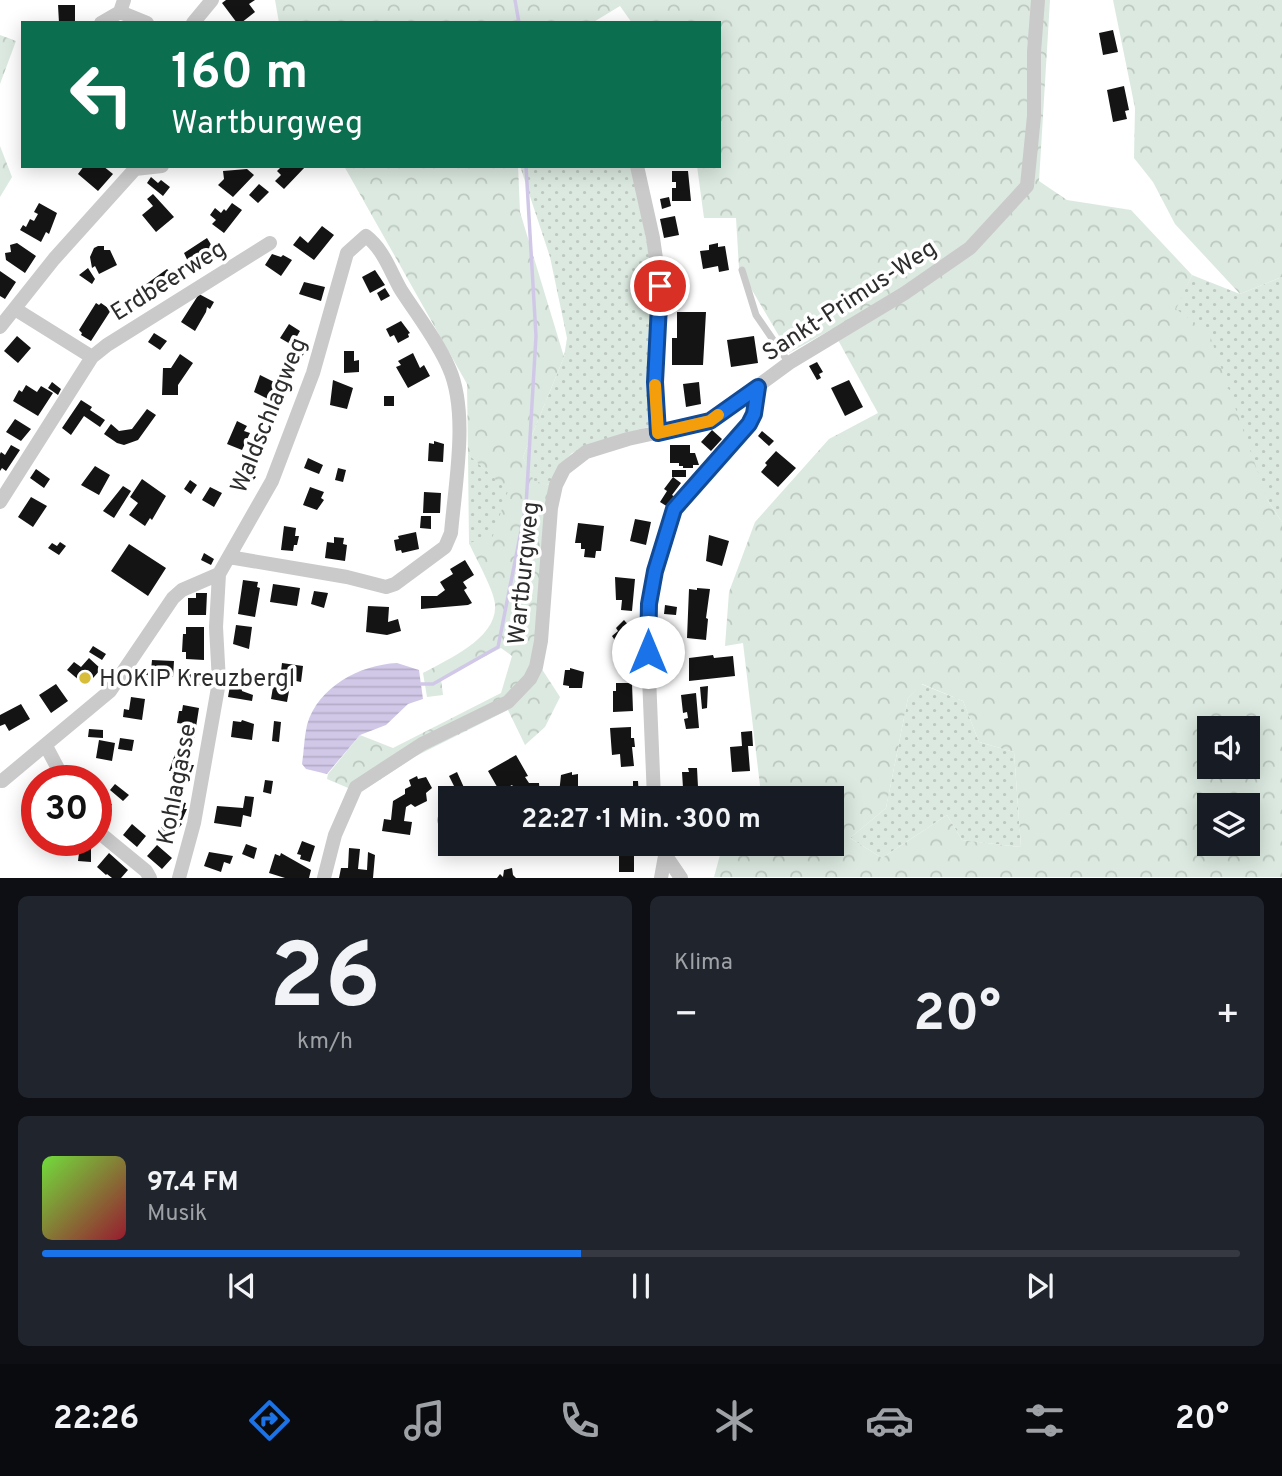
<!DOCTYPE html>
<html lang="de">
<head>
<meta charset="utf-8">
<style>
	:root { --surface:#171b24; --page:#20242c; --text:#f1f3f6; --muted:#9ea1a6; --line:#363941; --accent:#1a73e8 }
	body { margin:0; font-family:Overpass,sans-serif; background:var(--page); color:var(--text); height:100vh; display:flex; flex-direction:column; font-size:26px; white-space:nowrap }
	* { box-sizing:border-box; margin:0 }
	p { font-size:23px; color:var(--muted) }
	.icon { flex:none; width:38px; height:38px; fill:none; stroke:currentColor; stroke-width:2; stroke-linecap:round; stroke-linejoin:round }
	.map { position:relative; height:878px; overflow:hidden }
	.side { display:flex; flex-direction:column; gap:18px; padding:18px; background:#0d0f14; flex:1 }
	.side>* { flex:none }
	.hud { position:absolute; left:21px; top:21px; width:700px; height:147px; border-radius:0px; box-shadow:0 4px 18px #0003; background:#0b6e4f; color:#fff; overflow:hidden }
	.buttons { position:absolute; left:1197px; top:716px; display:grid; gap:14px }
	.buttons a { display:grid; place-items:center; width:63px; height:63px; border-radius:0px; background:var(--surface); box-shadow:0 4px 18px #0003; font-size:35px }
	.speed { position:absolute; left:21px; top:765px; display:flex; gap:14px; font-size:35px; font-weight:700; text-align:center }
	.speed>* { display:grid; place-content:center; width:91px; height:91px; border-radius:50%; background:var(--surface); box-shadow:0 4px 18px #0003; line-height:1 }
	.speed .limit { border:10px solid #d22; background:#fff; color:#111 }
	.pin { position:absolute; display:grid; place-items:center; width:60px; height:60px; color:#fff; margin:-30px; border:4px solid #fff; border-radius:50%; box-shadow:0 2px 7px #0007 }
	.me { position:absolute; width:77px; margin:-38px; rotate:0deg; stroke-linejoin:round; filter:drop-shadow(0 0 5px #0008) }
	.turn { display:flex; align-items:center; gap:24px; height:147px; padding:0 35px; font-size:32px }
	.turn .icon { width:91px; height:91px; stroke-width:2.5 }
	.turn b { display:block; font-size:49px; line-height:60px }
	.big { font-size:52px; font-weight:700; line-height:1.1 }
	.side .card { flex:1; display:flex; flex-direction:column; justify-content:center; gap:10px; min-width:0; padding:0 24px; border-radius:10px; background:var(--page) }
	.side .dial { align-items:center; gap:0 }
	.dial b { font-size:91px; line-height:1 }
	.song { display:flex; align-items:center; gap:21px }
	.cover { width:84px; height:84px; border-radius:10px; background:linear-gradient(135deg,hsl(100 70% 55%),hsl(350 70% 35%)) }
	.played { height:7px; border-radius:4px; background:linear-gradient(90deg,var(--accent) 45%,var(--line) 45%) }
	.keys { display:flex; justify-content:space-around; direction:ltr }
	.heat { display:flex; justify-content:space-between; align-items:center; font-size:38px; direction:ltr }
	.side .tiles { flex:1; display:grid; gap:18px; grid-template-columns:1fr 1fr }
	.card:last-child { grid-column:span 2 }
	.trip { position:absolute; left:438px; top:786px; width:406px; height:70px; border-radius:0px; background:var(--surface); box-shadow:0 4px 18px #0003; font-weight:700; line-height:70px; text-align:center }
	.tabs { display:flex; height:112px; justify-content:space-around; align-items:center; background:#090b0e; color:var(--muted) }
	.tabs .icon { width:49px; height:49px }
	.tabs .current { color:var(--accent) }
	.tabs b { font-size:32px; color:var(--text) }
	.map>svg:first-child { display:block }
</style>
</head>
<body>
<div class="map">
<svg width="1282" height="878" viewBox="0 0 1282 878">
	<defs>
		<pattern id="grass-dots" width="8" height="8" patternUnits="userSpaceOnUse" patternTransform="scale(1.75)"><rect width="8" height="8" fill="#dbe9e0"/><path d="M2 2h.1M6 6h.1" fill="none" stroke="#bcc8c0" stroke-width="1.8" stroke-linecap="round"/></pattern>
		<pattern id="forest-crowns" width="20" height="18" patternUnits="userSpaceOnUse" patternTransform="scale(1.75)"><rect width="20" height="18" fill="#dbe9e0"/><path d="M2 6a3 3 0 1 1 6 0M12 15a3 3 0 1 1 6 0" fill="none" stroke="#bcc8c0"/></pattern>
		<pattern id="water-rules" width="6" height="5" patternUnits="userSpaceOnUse" patternTransform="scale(1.75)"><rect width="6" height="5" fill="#d1c8e8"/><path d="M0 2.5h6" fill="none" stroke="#b4acc7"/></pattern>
	</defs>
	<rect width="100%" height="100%" fill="#fff"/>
	<path fill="url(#grass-dots)" d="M520 166H632L655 285 651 426 572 453 558 468 550 485 534 482 523 457 564 357 567 338 550 257Z
		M1192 275 1240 294 1282 277V522L1268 501 1175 309Z
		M468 454 509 491 492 540 469 543Z
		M921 684 963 701 979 742 1014 752 1021 847 962 840 947 815 882 858 850 838 886 808 908 698Z"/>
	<path fill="url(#forest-crowns)" fill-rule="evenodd" d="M275 0H1050L1039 181 1067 200 1131 210 1192 275 1176 309 1209 333 1268 501 1282 522V877H714L723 844H831V798H735L761 794 743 643 725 646 729 592 755 522 829 439 878 413 832 329 789 353 739 268 736 218H704L697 166H719V23H632L620 6 592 23H279ZM922 684 963 701 979 742 1014 752 1021 847 962 840 947 815 882 858 850 838 886 808 908 698ZM1209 728H1248V766H1209ZM1209 805H1248V844H1209Z
		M1113 0H1282V277L1240 294 1175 224 1153 182 1134 158 1135 108Z
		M0 35 16 41 0 84Z
		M0 146 12 177 0 197Z
		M344 166H518L520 212 564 357 523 457 534 481 550 485 534 657 560 697 545 727 525 745 508 710 414 757 360 793 327 779 328 774 360 735 393 748 501 693 512 656 501 648 441 679 443 695 427 697 423 673C448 659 498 638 495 604 494 590 475 557 469 543L492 539 508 491 468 454 467 384Z"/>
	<path fill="url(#water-rules)" d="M397 663 419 670 423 699 408 704 386 725 360 735 327 774 306 769 302 764C304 751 304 738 307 725 318 687 359 665 397 663Z"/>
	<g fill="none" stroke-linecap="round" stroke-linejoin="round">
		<path stroke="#d1c8e8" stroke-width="3.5" d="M515 0 519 23
			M421 684H433L498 647 526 506 536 336 526 166"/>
	</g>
	<path fill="#141414" d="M226 0H255L249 4 255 12 241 23H237L222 3Z
		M58 5H75V23H59Z
		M1113 30 1118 52 1103 55 1099 33Z
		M1124 86 1129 110 1125 111 1127 119 1113 122 1107 90Z
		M84 166H103L113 174 98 191 78 174Z
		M282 166H306L284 189 275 181 281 175 277 171Z
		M247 169 254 175 233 197 218 185 224 179 223 171Z
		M672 171H688L691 201H672V188H676V182H672Z
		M151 177 158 183 161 180 170 187 163 196 147 183Z
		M259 184 269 192 258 203 249 195Z
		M153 194 174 217 156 232 142 215 153 206 147 199Z
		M669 197 671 206 662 209 660 199Z
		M39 203 57 213 49 234 46 232 41 242 20 230 23 225 26 227 30 219 34 221 38 214 34 212Z
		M232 203 242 210 224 233 212 224 216 220 210 215 215 208 221 213 224 209 226 211Z
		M675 216 679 235 664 238 660 219Z
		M322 226 334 235 314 260 293 245 300 236 308 243Z
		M207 238 218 256 193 272 184 253Z
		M17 243 36 256 25 273 6 260 5 253 11 252 10 245Z
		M718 243V247L725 246 729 270 719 272 718 266 703 269 700 251 709 250V245Z
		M98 246H104V250H110L117 265 99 274 95 266 92 268 90 257 94 248Z
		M272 254 281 257 283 255 292 260 281 276 265 265Z
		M88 268 95 279 92 284 79 275Z
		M167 269 178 279 169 284 171 288 153 299 145 285Z
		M375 270 385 285 370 293 362 277Z
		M0 271 16 282 5 299 0 296Z
		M304 282 325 287 321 301 299 294Z
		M385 288 390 296 381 301 377 293Z
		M199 294 214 302 210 309 207 307 206 312 195 331 181 322Z
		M96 303 99 305 101 303 111 310 91 341 81 335 82 333 79 330Z
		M677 312H706L703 365H672V338H677Z
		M401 321 410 333 408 334 409 337 398 343 394 335 390 337 386 329Z
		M289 324 300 331 292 345 280 338Z
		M154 333 167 341 160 350 148 342Z
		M17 336 31 348 18 363 4 351Z
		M754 336 758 363 731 367 727 340Z
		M295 346 305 352 299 361 289 355Z
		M344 351H354V361L359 360V372L344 373Z
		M413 353 420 368 424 365 430 376 408 388 396 367 401 365 398 361Z
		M180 354 193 363 178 385V395H162L163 368H171Z
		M817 362 823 372 819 374 821 378 817 380 809 366Z
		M260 375 276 383 268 399 254 392Z
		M333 380 353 388 347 409 330 405Z
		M849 380 863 407 845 416 831 388Z
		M52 382 61 389 58 395 48 388Z
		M699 382 701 404 686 407 683 384Z
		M26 385 37 392 41 386 53 393 38 416 13 401 19 390 22 392Z
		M384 396H394V406H384Z
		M81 400 92 407 90 410 105 420 100 427 84 416 71 435 62 428Z
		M147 409 156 415 138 440 124 445 117 443 104 434 111 424 119 431 132 429Z
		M15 419 31 429 21 441 6 432Z
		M237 421 247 426 244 431 250 433 242 450 227 444Z
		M712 430 722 439 711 451 701 442Z
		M762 431 774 441 769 446 758 436Z
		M434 441 444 444 443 462 428 461 429 443 434 444Z
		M11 445 20 450 6 471 2 468 0 471V454L1 452 5 455Z
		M670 445H690V453H695L699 465H693V468H683V466H679V463H670Z
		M776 451 796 468 778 487 761 472 767 465 765 463Z
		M308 458 323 465 319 474 304 468Z
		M95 466 110 475 99 495 81 485Z
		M338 468 346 470 343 482 335 480Z
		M36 469 50 479 44 488 30 478Z
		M246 469 256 477 250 484 240 476Z
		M672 470H686V477H672Z
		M673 477 681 483 672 495 675 497 668 507 660 502 667 491 664 489Z
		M142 479 166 496 152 520 150 518 145 526 129 515 138 503 130 497Z
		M190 480 197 485 191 494 184 489Z
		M123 486 131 491 114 518 103 511Z
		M210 487 222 493 214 507 202 500Z
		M310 487 324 492 321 498 324 500 317 510 303 505Z
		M424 492 441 493 440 513H423Z
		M31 497 47 506 33 527 18 517Z
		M421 516H431V529L420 528Z
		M635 519 651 522 646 545 630 541Z
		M578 523 604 526 601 551H596L595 558 584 557 585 549H581V543H575Z
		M284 526 296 528 295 536H299L297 545H294L293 551 281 550Z
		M416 532 419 549 402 553 401 550 396 551 394 540 399 539 398 536Z
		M709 535 729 541 722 566 706 561Z
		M334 537 344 538 343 544 347 545 345 561 325 558 327 542 334 543Z
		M60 542 66 546 59 555 48 548 52 543 57 546Z
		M129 544 166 568 148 596 111 571Z
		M204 553 214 559 211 565 201 560Z
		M465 560 474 575 463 582 467 588 464 590 472 603 468 605 421 609V596H437L445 590 440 582 453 574 450 569Z
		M615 577 635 579 632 611 621 610 622 600H616Z
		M243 580 258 582 257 587 260 588 255 617 238 614Z
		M273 584 300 588 297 606 270 602Z
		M697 588 710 589 706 618 708 619 706 640 687 638 689 589 697 590Z
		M314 591 328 593 324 608 311 604Z
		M196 593H207L206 615H188V598H196Z
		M665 605 677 607 676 615 664 614Z
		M368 606 389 607 388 622 398 619 401 631 387 635 366 632Z
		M624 620 632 629 631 652 622 660 613 650 618 645 612 636 618 631 616 628Z
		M236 625 252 627 249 649 233 644Z
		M186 627H204V660L186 659V652H182L183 634H186Z
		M93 646 106 654 102 660 89 652Z
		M678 654 680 665 667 667 665 655Z
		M713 655 714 658 733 656 735 676 689 681V658Z
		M89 658 101 669 86 686 67 670 74 662 81 667Z
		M152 660 174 661 173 677 146 675V669L151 670Z
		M282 663 303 666 301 682 291 680 287 702 271 699 273 687 284 689 285 679H280Z
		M570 668 584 672 582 688H569V686L563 685 565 670H570Z
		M179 673 210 676 209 686 178 683Z
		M231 680 241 682 242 691 253 695 252 701 228 697Z
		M616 683H632L633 711 613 712V691H616Z
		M56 684 68 701 51 713 39 695Z
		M708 686 707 708 702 709 700 687Z
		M696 693 699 728 686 729 684 719 688 718 687 712 683 713 681 695Z
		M131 697 145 699 142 720 123 717 124 709 129 710Z
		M21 704 30 719 9 731 5 724 0 726V715Z
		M183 705 199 708 190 765H194L188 780 171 778 172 771H169L175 754 180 755 185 724 177 723 179 711H182Z
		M242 720 254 724 252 740 231 737 233 721 241 722Z
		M274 721 281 722 279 742 272 741Z
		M631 727V738H634L635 747H632L634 766 621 767 620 754 612 755 610 728Z
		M89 729 103 730V738L88 737Z
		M752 731 753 746H748L750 771 732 772 730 747 742 746 741 732Z
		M120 738 134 740 132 751 118 749Z
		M99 740 115 743 112 761 96 758Z
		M516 755 528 776 525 777 529 783H539L540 798H527V792L515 789 512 785 500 792 488 771Z
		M688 768H697L698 787H693L694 789 683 788 682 772H689Z
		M457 772 466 792 459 796 449 776Z
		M572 772V775L578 774V790H586L587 798H563L562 794H559L561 775Z
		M417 776 418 779 426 777 432 788 426 793 427 801 415 807 411 804 406 807 404 821 412 822 410 835 382 831 384 819 391 820 393 801 405 794V789L411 786 409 780Z
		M96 780 112 805 101 811 96 804Z
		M265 780 273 781 271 794 263 792Z
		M633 781H638L639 798H633Z
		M115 784 129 795 123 801 110 790Z
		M610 786H629L630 798H611Z
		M245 796 254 797 251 817 243 815 241 827 214 823 217 806 243 808Z
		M171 800 186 803 184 809H187L182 820 175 819 182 824 168 840 158 832 164 824 166 826Z
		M132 824 146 836 137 847 123 835Z
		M61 840H80L79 848 91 849V862L78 861 79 853 59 852Z
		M302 841 315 846 310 862 300 859 301 855 297 854Z
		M246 844 257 848 254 859 242 854Z
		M157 845 172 858 162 869 147 856Z
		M349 848 360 849 358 869 367 870 368 852 375 855 373 878H339L341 868H348Z
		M619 848H634V872H619Z
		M209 852 233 856 230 864 224 862 221 872 204 866Z
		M109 853 128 870 121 878H112L107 874 106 875 97 867Z
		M281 853 311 870 309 878H285L269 873 275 854 280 856Z
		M512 868 513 875 516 878H497L500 874 503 877 504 870Z"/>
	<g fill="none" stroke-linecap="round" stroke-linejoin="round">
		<path stroke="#cacaca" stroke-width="7" d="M742 270 756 315 789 363"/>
		<path stroke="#cacaca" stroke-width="14" d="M120 12 147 23
			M101 23 120 12 124 0
			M193 23 212 0
			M637 166 653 238 660 286 655 382 658 433
			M15 309 92 357
			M0 327 54 259 135 169 162 166
			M0 502 92 357 107 345 270 243
			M46 746 64 780
			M2 781 110 691 173 598 182 590 219 574 272 481 313 373 347 253 366 236C384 250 390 271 401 290 417 315 437 340 449 368 469 413 455 484 451 533L445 547 395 584 386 587 347 577 229 557
			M654 798 647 628 655 571 673 509 749 424 754 414 758 387
			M444 820H450
			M96 830 146 871 150 878
			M658 844 681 878
			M179 878 194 823 219 682 216 627 219 574
			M324 878 335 835 356 787 422 744 508 702 530 679 536 667 541 641 551 508 556 485 564 469 586 452 628 439 710 421 789 363 905 293 970 248 1027 186 1034 116V52L1038 0
			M661 878 665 856"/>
	</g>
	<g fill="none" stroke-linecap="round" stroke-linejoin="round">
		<g stroke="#114b97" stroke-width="18">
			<path id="route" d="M648 652 649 604 655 571 674 509 749 424 754 414 758 387 710 421 658 433 655 382 660 286"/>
		</g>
		<use href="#route" stroke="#1a73e8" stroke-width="12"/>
		<path stroke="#f59e0b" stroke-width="12" d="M655 385 658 433 710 421 718 415"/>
	</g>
	<circle fill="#d8bd3a" stroke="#fff" stroke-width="2.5" cx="85" cy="678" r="7"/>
	<g text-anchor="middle" stroke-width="7" stroke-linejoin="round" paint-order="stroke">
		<g font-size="24" fill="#2d2d2d" stroke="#fff">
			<text transform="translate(168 280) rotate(-32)" y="8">Erdbeerweg</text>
			<text transform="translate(849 300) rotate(-33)" y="8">Sankt-Primus-Weg</text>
			<text transform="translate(268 415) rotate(-68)" y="8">Waldschlagweg</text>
			<text transform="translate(523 573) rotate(-84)" y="8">Wartburgweg</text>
			<text transform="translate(176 784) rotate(-79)" y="8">Kohlagasse</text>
		</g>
		<g font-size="24" fill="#2d2d2d" stroke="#fff" text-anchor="start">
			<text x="99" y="686">HOKIP Kreuzbergl</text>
		</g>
	</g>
</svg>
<div class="buttons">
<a><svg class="icon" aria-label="sound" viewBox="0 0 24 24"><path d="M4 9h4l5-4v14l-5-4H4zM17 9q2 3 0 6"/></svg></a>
<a><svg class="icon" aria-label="layers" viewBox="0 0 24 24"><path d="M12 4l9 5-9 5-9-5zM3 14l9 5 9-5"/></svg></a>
</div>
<div class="speed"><div class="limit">30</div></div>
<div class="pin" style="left:660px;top:286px;background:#d93025"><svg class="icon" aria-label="arrive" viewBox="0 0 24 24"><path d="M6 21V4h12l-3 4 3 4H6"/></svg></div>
<svg class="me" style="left:648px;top:652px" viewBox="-20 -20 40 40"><circle r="19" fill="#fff"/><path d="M0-13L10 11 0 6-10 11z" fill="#1a73e8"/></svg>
<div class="trip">22:27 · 1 Min. · 300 m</div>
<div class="hud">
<div class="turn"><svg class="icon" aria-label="left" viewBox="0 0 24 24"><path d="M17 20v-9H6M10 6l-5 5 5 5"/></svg><div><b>160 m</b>Wartburgweg</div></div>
</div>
</div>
<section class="side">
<div class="tiles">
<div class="card dial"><b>26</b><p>km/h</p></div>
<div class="card"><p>Klima</p>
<div class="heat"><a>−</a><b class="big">20°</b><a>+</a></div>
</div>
<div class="card">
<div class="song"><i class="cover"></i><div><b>97.4 FM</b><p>Musik</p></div></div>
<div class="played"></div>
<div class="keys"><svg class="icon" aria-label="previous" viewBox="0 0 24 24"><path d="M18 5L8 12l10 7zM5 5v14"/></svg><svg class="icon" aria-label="pause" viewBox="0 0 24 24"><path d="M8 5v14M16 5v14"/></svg><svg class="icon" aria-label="next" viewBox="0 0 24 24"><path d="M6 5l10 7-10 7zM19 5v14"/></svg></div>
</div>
</div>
</section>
<nav class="tabs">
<b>22:26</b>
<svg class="icon current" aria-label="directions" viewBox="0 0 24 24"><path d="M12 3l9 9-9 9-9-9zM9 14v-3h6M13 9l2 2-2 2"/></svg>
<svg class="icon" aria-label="music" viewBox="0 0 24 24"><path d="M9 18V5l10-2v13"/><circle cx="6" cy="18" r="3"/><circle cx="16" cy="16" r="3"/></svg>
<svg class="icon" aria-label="phone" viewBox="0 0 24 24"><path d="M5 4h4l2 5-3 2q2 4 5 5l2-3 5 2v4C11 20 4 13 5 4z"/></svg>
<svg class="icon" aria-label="climate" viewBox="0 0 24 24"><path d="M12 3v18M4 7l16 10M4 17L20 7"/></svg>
<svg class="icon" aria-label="car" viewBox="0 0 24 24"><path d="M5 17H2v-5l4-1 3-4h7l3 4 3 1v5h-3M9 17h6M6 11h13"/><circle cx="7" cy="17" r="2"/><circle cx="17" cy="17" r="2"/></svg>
<svg class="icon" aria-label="filters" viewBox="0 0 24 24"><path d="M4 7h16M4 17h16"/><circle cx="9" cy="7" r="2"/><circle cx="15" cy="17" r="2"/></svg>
<b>20°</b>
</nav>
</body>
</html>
